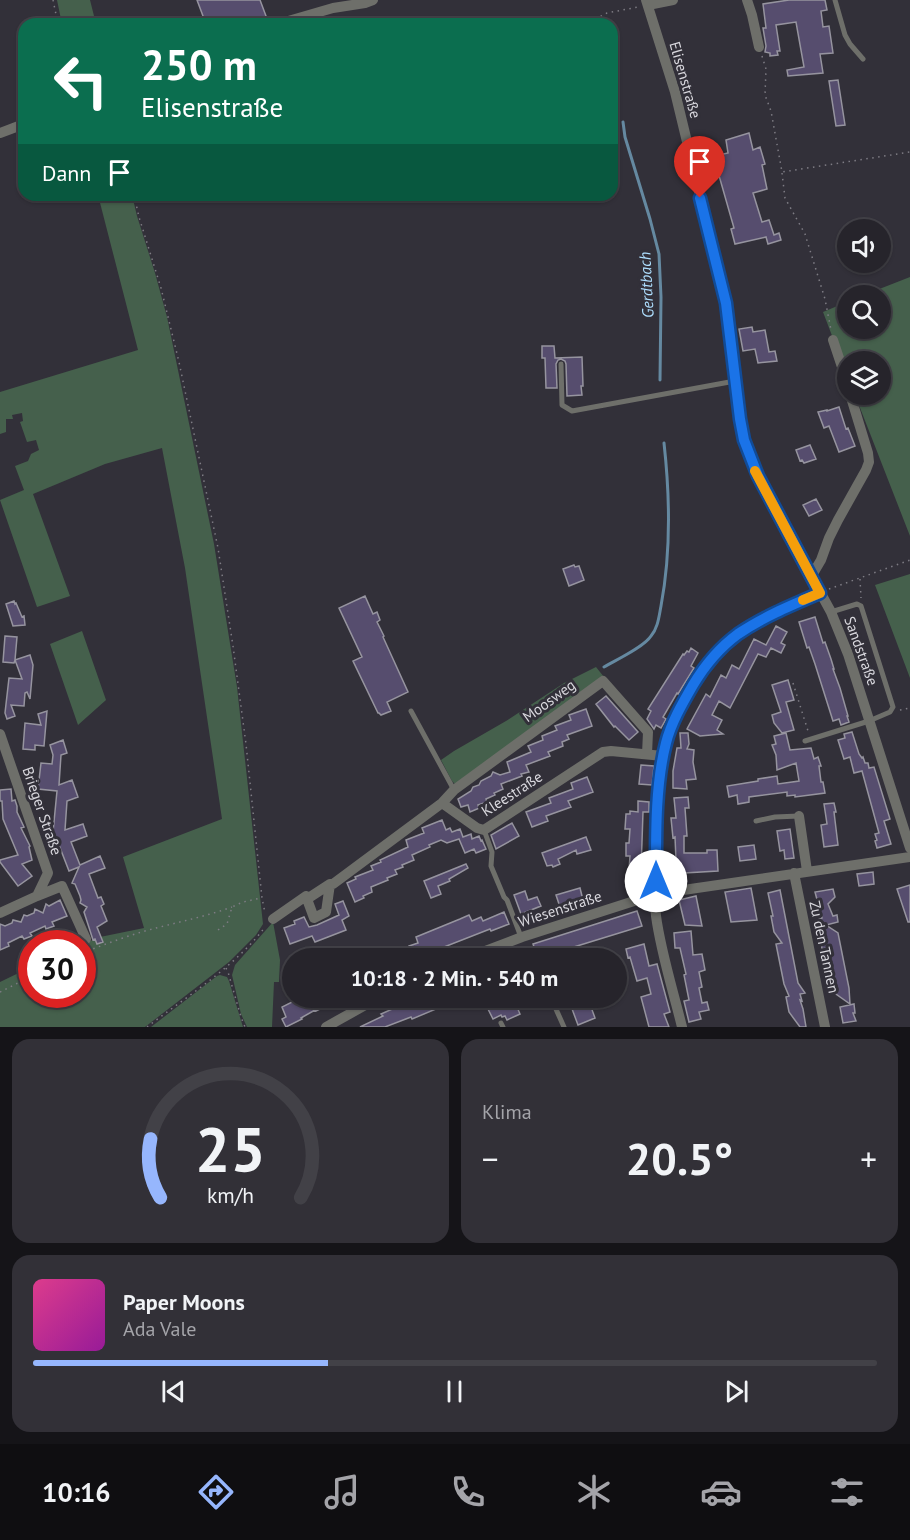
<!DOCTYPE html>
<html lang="de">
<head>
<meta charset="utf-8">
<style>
	:root { --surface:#26242b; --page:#323037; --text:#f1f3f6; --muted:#a4a4a9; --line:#424147; --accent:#96b6fd }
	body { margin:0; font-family:"PT Sans",sans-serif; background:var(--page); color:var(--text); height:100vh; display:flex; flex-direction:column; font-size:22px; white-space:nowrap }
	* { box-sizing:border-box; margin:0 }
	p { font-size:20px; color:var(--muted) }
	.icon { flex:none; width:33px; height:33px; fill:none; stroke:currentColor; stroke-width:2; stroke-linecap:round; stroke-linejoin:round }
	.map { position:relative; height:1027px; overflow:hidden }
	.sheet { display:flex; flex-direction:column; gap:12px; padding:12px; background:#151418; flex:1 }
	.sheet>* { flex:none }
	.hud { position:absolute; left:18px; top:18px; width:600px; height:183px; border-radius:18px; box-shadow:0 2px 4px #0004,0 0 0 2px var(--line); background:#0b6e4f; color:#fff; overflow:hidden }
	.buttons { position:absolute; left:837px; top:219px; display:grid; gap:12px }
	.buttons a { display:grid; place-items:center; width:54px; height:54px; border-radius:50%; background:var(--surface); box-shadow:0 2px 4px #0004,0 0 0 2px var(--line); font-size:30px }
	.speed { position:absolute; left:18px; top:930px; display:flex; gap:12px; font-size:30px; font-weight:700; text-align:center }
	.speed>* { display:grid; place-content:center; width:78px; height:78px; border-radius:50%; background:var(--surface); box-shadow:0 2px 4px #0004,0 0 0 2px var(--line); line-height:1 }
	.speed .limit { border:9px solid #d22; background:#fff; color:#111 }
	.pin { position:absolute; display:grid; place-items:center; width:51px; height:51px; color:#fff; margin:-62px -26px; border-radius:50% 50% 50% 0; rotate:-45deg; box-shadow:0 0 6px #0007 }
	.pin .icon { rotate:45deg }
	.me { position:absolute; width:66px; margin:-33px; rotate:0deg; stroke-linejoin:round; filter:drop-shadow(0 0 4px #0008) }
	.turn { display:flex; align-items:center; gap:21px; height:126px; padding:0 24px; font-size:27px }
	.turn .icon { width:78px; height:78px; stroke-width:2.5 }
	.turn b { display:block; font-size:42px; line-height:51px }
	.then { display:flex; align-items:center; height:57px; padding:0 24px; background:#0003; gap:12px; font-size:22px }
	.big { font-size:45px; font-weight:700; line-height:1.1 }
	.sheet .widget { flex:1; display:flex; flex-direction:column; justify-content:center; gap:9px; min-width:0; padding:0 21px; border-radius:18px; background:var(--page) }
	.sheet .dial { align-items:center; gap:0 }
	.dial svg { height:156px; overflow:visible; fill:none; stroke:var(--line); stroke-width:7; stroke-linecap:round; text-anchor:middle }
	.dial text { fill:var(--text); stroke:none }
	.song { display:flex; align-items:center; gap:18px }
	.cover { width:72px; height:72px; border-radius:9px; background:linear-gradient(135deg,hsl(330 70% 55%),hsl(300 70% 35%)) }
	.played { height:6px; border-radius:3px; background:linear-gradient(90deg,var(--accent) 35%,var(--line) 35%) }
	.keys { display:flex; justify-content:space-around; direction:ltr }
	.heat { display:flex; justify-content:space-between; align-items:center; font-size:33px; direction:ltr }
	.sheet .tiles { flex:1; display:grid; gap:12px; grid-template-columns:1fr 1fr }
	.widget:last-child { grid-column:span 2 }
	.trip { position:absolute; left:282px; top:948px; width:345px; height:60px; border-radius:30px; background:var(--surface); box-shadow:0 2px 4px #0004,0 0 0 2px var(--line); font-weight:700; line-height:60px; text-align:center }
	.tabs { display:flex; height:96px; justify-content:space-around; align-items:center; background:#0f0e11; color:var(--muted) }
	.tabs .icon { width:42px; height:42px }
	.tabs .selected { color:var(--accent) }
	.tabs b { font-size:27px; color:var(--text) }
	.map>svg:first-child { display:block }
</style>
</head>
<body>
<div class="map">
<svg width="910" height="1027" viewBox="0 0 910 1027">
	<rect width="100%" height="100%" fill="#323039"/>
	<path fill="#45604c" d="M57 0H90L96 24H62Z
		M98 195H132L137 216 155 273 167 317 214 544 237 687 263 924 256 935 229 962 145 1027H0V982L31 967 32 994H82L83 944 100 937 144 928 123 857 222 819 185 568 162 448 105 464 33 494 70 596 37 607 0 500 24 490 15 466 28 461 31 454 39 450 36 440 27 442 20 422 23 421 22 413 12 415 13 419H6V432L0 434V392L138 350Z
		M910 277V536L855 395 880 394V362H848L847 375 823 312 847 302 848 328H880V296L864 295Z
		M910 574V678L875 585Z
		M82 631 106 700 78 725 50 644Z
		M596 667 604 677 455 784 452 781 441 760 454 751 506 721 564 683Z
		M273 922 280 960 279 982H274L272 1027H247L241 1014 232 975 235 965Z
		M220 975 227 977 229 981 243 1027H151L217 976Z"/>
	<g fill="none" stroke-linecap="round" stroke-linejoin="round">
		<path stroke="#6589a1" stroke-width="3" d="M623 122 625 137 650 219 659 254 661 297 660 380
			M604 667C616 660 644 647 651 636 658 628 659 616 661 606 671 553 670 497 664 443"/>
	</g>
	<path fill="#564d6e" stroke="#96949f" stroke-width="1.5" d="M197 0H260L266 16 246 24H206Z
		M789 0H825L827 10 821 11 823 27 829 26 833 53 820 54 823 73 788 76 787 70 804 67 796 22 776 25 780 51H777L778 55 770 56V53L765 52 766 46 763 28H766L763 4Z
		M838 80 845 125 836 126 829 81Z
		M749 133 753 150 760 147 765 164 762 165 767 189 753 193 762 222 769 220 774 235 779 233 781 240 768 244 766 237 735 244 731 229 734 228 716 165 722 163 719 155 728 153 726 140Z
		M752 327 753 332 765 330 769 352 775 351 777 361 758 363 755 349 743 351 739 329Z
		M542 346H554L555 358 582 357 583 386H581L582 395 567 396 566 364 565 361 561 359 558 360 556 364 557 388H546L545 358H542Z
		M839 407 846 429 848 428 855 446 839 452 829 426 824 428 818 412 827 410V411Z
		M810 445 816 459 804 463 802 460 800 461 796 450Z
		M816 499 822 510 809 516 803 505Z
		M574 565 575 567 579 566 584 580 569 586 563 569Z
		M365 596 373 614 377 612 380 620 377 622 384 636 383 637 408 692 387 702 391 711 381 715 379 713H378L353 661 362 657 339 608Z
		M14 601 15 604 16 603 22 617 24 616 25 625 13 626 6 604Z
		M815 617 823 643 825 642 831 659 834 669H833L840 688 848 716H847L849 722 841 725 839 719 833 721 815 664 809 647 807 648 799 622Z
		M776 626 787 632 781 643 785 645 781 653 771 648 766 657 758 654 730 708 719 701 712 715 722 720 717 730 723 734 700 736 687 729 706 694 710 697 721 675 726 678 732 665 739 669 754 639 766 645Z
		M5 636 17 637 15 660 30 655 33 665 30 699 27 692 25 693 24 706 11 705 15 716 7 719 5 713 9 678 22 679 15 660 14 663 3 662Z
		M691 648 698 653 691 666 694 668 678 694 677 693 663 717 666 719 661 728 656 725 654 729 647 719 651 711 648 709 683 654 684 655 687 651 689 652Z
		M788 680 794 700 786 702 794 730 782 733 774 723 772 715 781 712 772 685Z
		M606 696 638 732 629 740 615 726 614 727 596 704Z
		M586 709 592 726 567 735 569 739 562 742 563 746 548 752 550 756 526 765 529 772 521 774 522 776 501 784 503 789 494 793 495 795 486 799 487 802 478 805 479 808 477 809 470 812 468 805 461 807 458 799 471 791 473 787 479 785 481 781 491 776 493 772 500 775 510 772 507 762 531 752 528 746 543 740 542 736 557 730 555 726 571 720 569 715Z
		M47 711 44 746 35 745V750L23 749 25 723 41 725 38 714Z
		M852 732 859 754 862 758 863 757 865 763H868L869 768 874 767 890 819 884 821 891 844 877 848 875 841 877 840 875 834 879 833 862 771 854 773 850 757 844 759 838 740 845 738 844 734Z
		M680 733H688L689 744 687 749 694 750 693 762 696 779 686 780 687 789 673 788V771L677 748H681Z
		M786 733 790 750 811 748 814 759 818 757 821 766H819L821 782H823L825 793 795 797V795L787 796V792L749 797V802L738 804 737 795 729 797 727 786 758 781V779L777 776 778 784 799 781 796 763 777 770 776 755 772 745 776 744 774 736Z
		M63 740 67 753 61 755 59 785 72 780 78 797 67 801 65 830 83 824 87 836 71 842 80 865 100 856 105 868 89 874 98 898 101 897 104 904 101 906 107 921 97 927 103 942 97 944 95 939 93 940 84 912 87 907 80 903 81 900 80 896 75 884 72 883 79 867 69 871 57 840 50 842 47 834 53 832 57 791 38 789 41 763 52 764 53 755 50 745Z
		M641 765 654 766 652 785 639 784Z
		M587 777 593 792 568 801 571 807 546 816 548 821 532 827 526 812 551 803 549 798 573 789 571 783Z
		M11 789 12 801 15 800 17 806V812L24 827 21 828 30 846 29 847 32 860 22 864 32 876 18 886 0 862V860L18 855 3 819 2 801H0V790Z
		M688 797 689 808H685L687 836H684V853H707V850H717L718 871 684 873V878L665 877V860H676L675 837 673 838 671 818H676L674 798Z
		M638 801 649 802V812H643L641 871 629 870 630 856H626V843H629L630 829H625L626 814H630V811L638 812Z
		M834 803 836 812H834L838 845 824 847 821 825 827 824 824 804Z
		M442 820 446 830 450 828 452 832 460 829 463 837 471 834 472 839 479 836 481 841 482 840 486 849 476 853 474 849 465 853 459 839 447 843 441 840 429 845 430 847 412 855 414 860 402 865 403 867 395 870 397 874 387 878 388 880 371 887 372 892 363 896 364 898 355 902 347 883 356 879 355 877 373 870 371 866 381 862 380 860 408 847 406 840 424 833 422 828Z
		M512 823 519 836 496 849 491 835Z
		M790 829 794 858 785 859 784 850 780 851 777 831Z
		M586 837 591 850 577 854 576 850 558 859 560 864 553 867 552 865 547 866 542 853Z
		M754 845 756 859 740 861 738 847Z
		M466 864 468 868 449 879 450 881 438 886 441 894 431 898 424 881Z
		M873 872 874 884 859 886 857 874Z
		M910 885V922H908L897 889Z
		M580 888 583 900 560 907 556 895Z
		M751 888 757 920 731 922 725 892Z
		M833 889 835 897 828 904 833 916 837 915 838 922 826 925 838 933 849 988 850 1004 836 994 833 978 829 979 827 970 831 969 827 948 822 949 821 940 827 939 822 932 819 919 822 918 815 892Z
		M780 890 798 983 805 993 800 994 802 1001 800 1000 803 1009 806 1027H800L789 1012 786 997 789 996 784 984 776 944 782 943 774 932 771 916H773L768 893Z
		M525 891 528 900 537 897 541 906 521 914 514 895Z
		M696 896 702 926 685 925 679 900Z
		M60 900 67 916 52 922 54 926 46 929 45 926 30 933 32 936 24 939 22 936 8 943 9 946 0 950V924L5 926 12 923 13 920 21 922 24 915 27 916 34 913 35 909 43 913 46 904 49 906Z
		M343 901 349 916 342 920 346 930 315 942 312 936 290 944 284 928 295 924 294 921 304 917 309 927 317 925 339 915 335 904Z
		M637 911 642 926 538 958 533 944Z
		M504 912 509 924 491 931 490 929 416 958H390L410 949 409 946 418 943 416 937 460 919 469 915 472 921 481 917 483 921Z
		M691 931 693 955 702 954 705 970 699 972 702 987 699 988 702 1003 707 1002 709 1010 699 1012 701 1019 689 1022 684 1001 689 1000 684 975 686 974 680 948H675L674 933Z
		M644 944 649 966 657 964 670 1012 664 1014 669 1027H649L641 997 651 994 647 978 637 981 630 957 628 958 626 949Z
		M311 998H341L316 1011 315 1010 301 1018 302 1019 286 1027 282 1019 286 1017 282 1007 296 1000 298 1004Z
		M417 998H462L412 1019 411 1017 385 1027H360L383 1016 381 1014Z
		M499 998H537L517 1007 520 1014 507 1020 505 1016 502 1017 501 1015 493 1019 487 1007H488L487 1003Z
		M568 998H593L596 1005 591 1007 595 1018 578 1025Z
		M854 1004 855 1013H853L856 1021 843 1023 840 1007Z"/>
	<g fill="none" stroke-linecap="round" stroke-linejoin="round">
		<path stroke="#7e7c84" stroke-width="1.5" stroke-dasharray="1.5 4.5" stroke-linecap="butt" d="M53 0 58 24
			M590 22 607 13 638 7
			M762 56 766 69 765 95 771 111 782 172 910 152
			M782 173 785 198 805 234 825 299 831 330
			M134 195 139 217 161 288 179 362 218 548 233 646 246 744 262 898 265 913
			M860 579 861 598
			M829 589 910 560
			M793 683 808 731
			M900 710 910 708
			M218 930 227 924 232 907 243 902 261 898
			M82 953C103 945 124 937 145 931 174 923 204 917 232 907
			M226 968 228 972 241 1017 245 1027
			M0 992 32 976
			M147 1027C186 997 236 966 265 927"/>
		<path stroke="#6e6f6a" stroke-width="5" d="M835 0 845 35 850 44 863 59
			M561 364 562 405 572 411 735 381
			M411 711 454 790
			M805 741 869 721 890 712 893 707 861 606 857 604 831 612
			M756 821 775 817 799 816
			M484 830 492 852 491 866 504 897 507 900 521 937
			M551 998 564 1027
			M501 1023 503 1027"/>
		<path stroke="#6e6f6a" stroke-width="10" d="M646 0 675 92 726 303 740 419 744 440 757 476 831 612 848 654 910 848
			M747 0 752 15 759 47
			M648 5 673 0
			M278 24 333 8 365 3 373 0
			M0 133 24 124
			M833 340 848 385
			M811 577 821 560 829 538 838 520 866 470 869 462 868 453 850 394
			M0 734 48 873 37 896 0 913
			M442 803 477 828 484 830 603 752 611 751 663 756
			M799 816 807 871
			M794 873 825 1027
			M37 896 62 886 86 939
			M307 899 314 918 326 912 330 884
			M273 919 306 896 307 899 330 884H333L442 803 454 790 603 681 648 732 647 754
			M467 958 522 937 656 894 910 857
			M326 1027 378 998
			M682 1027C673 990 661 953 656 916 654 897 656 875 656 856 657 821 657 777 666 743 672 722 682 703 693 685 702 671 711 657 724 645 751 621 787 607 820 593"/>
	</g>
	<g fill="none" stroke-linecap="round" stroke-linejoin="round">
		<g stroke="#114b97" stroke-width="15">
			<path id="route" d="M656 881C656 838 655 785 666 743 671 723 682 704 693 685 705 665 719 648 738 634 763 617 792 605 820 593L758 476 744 440 740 419 726 303 700 198"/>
		</g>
		<use href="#route" stroke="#1a73e8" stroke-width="10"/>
		<path stroke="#f59e0b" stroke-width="10" d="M755 471 820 593 803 600"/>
	</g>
	<g text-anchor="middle" stroke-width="6" stroke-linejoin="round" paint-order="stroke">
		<g font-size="15" fill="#d9d8de" stroke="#323039">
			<text transform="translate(685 80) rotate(74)" y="5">Elisenstraße</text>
			<text transform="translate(861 651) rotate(70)" y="5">Sandstraße</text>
			<text transform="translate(549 701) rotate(-36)" y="5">Moosweg</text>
			<text transform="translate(512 794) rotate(-33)" y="5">Kleestraße</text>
			<text transform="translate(42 811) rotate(71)" y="5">Brieger Straße</text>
			<text transform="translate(560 909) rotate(-18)" y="5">Wiesenstraße</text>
			<text transform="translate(824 947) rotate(78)" y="5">Zu den Tannen</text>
		</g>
		<g font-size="16" font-style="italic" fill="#aedefe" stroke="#323039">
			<text transform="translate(646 285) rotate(-93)" y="6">Gerdtbach</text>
		</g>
	</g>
</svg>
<div class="buttons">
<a><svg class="icon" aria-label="sound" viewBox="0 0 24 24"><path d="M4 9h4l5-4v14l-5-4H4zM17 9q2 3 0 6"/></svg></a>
<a><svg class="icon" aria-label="search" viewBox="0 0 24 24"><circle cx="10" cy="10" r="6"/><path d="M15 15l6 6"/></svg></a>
<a><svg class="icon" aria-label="layers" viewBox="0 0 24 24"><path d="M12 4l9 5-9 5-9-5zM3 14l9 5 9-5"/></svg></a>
</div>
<div class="speed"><div class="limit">30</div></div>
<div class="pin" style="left:700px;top:198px;background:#d93025"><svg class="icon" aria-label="arrive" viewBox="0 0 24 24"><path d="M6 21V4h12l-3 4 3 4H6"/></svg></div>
<svg class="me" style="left:656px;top:881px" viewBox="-20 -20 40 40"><circle r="19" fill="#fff"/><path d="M0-13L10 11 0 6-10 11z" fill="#1a73e8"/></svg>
<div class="trip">10:18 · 2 Min. · 540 m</div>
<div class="hud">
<div class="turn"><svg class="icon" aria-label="left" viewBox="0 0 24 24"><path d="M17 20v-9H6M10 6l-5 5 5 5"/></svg><div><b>250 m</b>Elisenstraße</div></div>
<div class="then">Dann<svg class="icon" aria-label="arrive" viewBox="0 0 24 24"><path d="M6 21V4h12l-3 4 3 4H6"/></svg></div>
</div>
</div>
<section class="sheet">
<div class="tiles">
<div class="widget dial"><svg viewBox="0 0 100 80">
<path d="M14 69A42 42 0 1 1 86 69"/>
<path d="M14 69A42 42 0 0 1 9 39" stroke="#96b6fd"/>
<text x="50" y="56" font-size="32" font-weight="700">25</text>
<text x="50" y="72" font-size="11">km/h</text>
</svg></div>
<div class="widget"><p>Klima</p>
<div class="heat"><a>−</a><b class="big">20.5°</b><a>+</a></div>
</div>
<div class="widget">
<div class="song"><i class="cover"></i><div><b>Paper Moons</b><p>Ada Vale</p></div></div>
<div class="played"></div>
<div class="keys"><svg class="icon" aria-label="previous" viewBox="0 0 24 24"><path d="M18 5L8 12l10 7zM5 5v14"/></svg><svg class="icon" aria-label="pause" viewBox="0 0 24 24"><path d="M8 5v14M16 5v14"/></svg><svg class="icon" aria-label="next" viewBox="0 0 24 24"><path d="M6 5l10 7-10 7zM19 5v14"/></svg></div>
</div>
</div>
</section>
<nav class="tabs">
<b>10:16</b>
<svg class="icon selected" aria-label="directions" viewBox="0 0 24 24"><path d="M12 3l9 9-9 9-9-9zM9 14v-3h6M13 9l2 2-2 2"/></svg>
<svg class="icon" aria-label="music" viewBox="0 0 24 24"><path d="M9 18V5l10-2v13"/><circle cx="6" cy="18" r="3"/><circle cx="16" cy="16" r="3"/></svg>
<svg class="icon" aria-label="phone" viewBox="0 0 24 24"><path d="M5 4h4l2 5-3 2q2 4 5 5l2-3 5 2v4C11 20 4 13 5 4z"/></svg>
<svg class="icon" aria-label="climate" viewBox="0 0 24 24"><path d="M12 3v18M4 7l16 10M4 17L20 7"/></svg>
<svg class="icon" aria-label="car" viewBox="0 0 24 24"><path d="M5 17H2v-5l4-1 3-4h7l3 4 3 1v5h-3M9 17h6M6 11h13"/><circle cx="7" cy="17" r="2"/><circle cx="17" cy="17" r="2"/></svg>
<svg class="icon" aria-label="filters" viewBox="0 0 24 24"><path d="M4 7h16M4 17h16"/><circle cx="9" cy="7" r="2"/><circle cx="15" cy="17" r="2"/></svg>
</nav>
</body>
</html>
